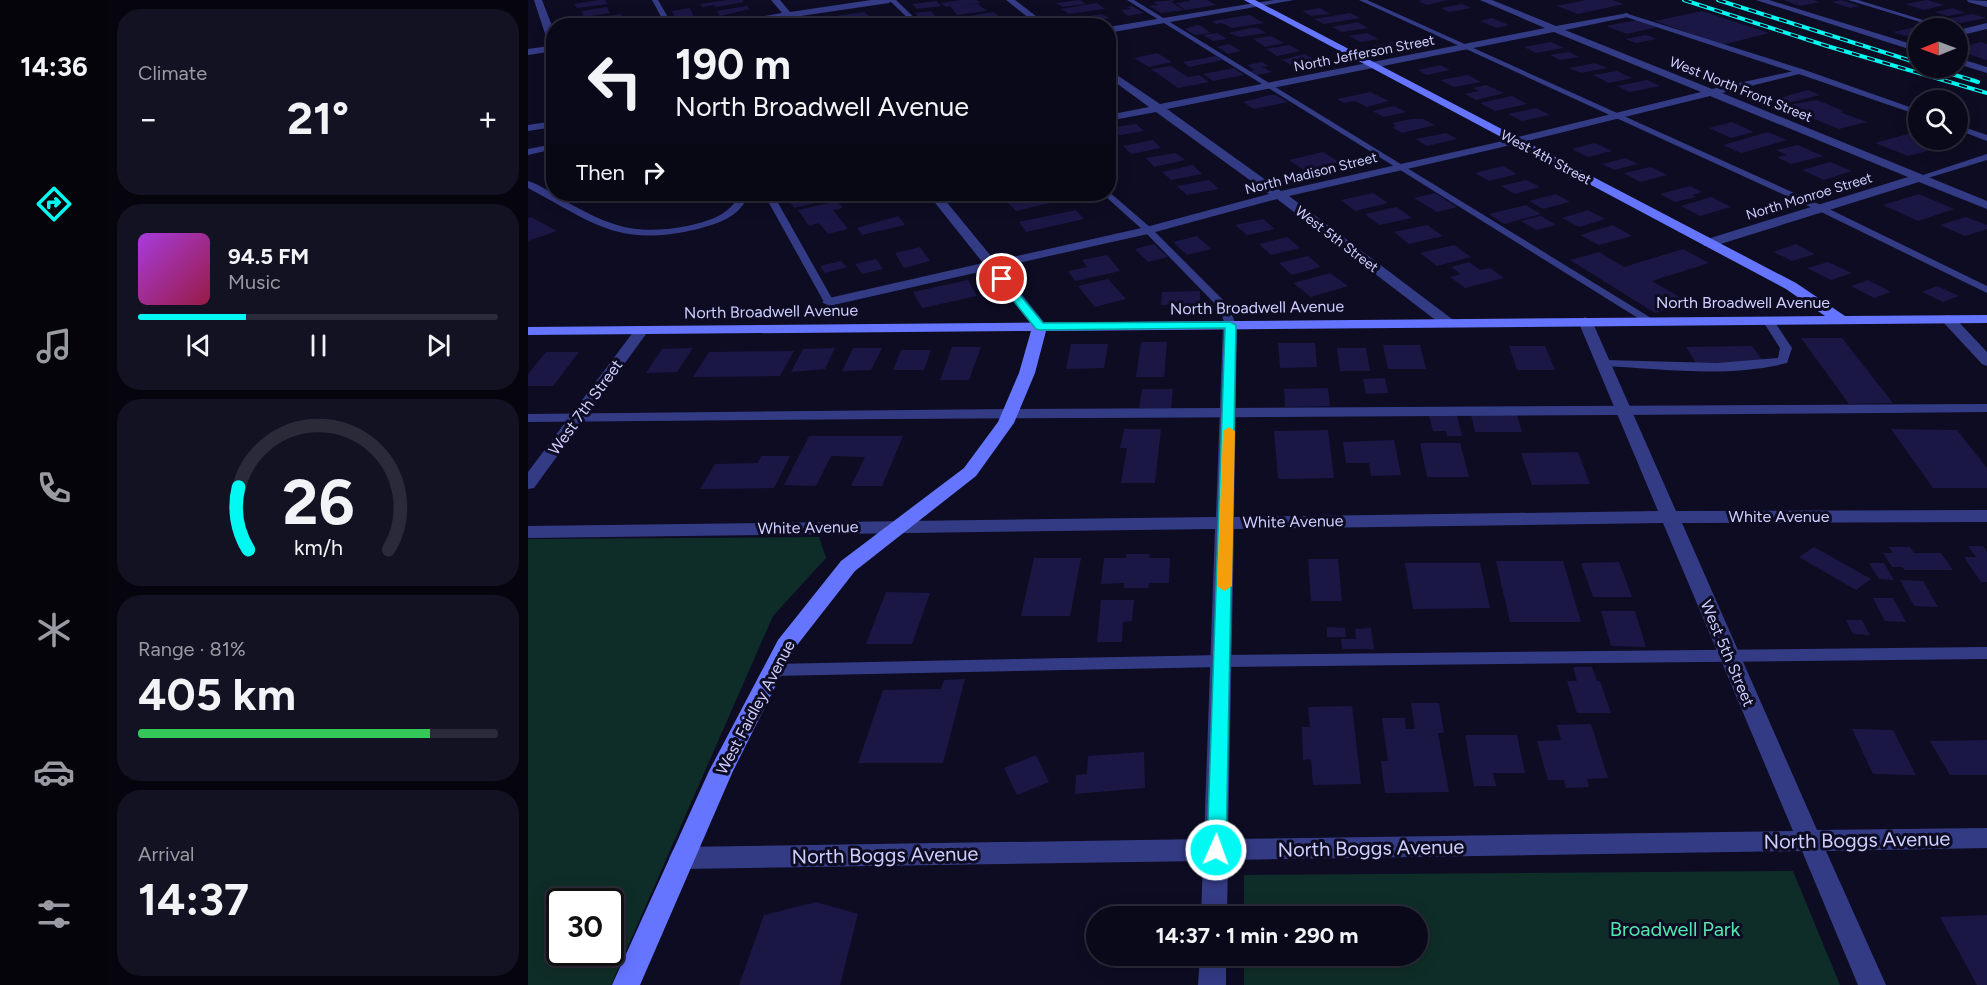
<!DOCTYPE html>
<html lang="en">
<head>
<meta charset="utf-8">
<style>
	:root { --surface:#0a091a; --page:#131223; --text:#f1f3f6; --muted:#999aa2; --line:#2a2a39; --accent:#00f9f3 }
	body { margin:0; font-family:Figtree,sans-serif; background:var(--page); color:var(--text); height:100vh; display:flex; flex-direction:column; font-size:22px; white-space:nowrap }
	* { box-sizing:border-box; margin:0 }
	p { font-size:20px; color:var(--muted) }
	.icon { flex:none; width:33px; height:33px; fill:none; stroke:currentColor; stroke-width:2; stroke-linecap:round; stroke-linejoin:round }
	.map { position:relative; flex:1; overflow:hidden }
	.panel { display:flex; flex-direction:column; gap:9px; padding:9px; background:#06050e; width:420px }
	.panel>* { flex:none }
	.guide { position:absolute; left:18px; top:18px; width:570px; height:183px; border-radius:24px; box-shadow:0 3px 15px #0003,0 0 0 2px var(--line); background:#0a091a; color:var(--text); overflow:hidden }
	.needle { width:39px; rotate:269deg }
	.fabs { position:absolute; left:1380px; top:18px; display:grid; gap:12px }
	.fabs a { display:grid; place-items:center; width:60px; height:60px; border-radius:50%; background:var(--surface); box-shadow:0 3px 15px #0003,0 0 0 2px var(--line); font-size:30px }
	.speed { position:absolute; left:18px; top:888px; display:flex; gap:12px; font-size:30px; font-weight:700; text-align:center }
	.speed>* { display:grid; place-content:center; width:78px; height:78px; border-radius:50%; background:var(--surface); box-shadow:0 3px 15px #0003,0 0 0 2px var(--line); line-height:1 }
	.speed .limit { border:3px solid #111; border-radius:9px; background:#fff; color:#111 }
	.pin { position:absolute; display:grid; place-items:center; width:51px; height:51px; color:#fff; margin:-26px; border:3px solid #fff; border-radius:50%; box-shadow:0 2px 6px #0007 }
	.me { position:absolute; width:66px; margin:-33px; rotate:2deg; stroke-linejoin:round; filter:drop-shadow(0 0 4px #0008) }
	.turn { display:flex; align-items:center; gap:21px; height:126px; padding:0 30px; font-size:27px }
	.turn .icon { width:78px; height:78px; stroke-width:2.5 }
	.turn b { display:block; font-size:42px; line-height:51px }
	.then { display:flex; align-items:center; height:57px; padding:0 30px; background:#0003; gap:12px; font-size:22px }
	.big { font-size:45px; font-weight:700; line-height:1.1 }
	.panel .card { flex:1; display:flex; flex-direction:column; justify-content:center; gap:9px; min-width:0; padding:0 21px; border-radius:24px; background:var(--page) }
	.panel .dial { align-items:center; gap:0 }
	.dial svg { height:156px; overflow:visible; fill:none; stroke:var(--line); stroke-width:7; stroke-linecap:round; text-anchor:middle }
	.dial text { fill:var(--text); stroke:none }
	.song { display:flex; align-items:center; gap:18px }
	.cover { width:72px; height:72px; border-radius:9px; background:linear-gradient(135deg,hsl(280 70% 55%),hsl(340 70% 35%)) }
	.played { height:6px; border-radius:3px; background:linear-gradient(90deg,var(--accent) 30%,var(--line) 30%) }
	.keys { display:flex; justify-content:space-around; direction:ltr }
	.heat { display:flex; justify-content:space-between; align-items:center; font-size:33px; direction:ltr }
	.charge { height:9px; border-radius:4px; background:linear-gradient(90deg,#34c759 81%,var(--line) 0) }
	.trip { position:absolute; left:558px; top:906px; width:342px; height:60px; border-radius:30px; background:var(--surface); box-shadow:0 3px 15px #0003,0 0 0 2px var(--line); font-weight:700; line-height:60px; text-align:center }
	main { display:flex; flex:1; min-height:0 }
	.dock { display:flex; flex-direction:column; width:108px; justify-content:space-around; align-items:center; background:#04040a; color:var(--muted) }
	.dock .icon { width:42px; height:42px }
	.dock .on { color:var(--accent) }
	.dock b { font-size:27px; color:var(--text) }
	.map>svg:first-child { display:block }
</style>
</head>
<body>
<main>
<nav class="dock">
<b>14:36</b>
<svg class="icon on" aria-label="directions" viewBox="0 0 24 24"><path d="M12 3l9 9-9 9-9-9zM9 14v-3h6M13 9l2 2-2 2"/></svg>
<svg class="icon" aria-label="music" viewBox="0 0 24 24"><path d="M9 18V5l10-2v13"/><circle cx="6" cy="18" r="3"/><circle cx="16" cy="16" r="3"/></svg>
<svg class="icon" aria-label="phone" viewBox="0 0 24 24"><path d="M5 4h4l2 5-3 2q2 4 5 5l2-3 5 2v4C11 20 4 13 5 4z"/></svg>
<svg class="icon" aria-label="climate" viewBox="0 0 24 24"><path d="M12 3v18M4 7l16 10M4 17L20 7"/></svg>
<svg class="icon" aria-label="car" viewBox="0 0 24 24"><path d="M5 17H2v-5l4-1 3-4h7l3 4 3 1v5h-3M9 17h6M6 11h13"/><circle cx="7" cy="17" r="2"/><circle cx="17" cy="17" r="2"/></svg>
<svg class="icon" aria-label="filters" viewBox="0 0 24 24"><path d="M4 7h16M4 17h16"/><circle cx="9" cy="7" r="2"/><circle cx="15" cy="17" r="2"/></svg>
</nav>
<section class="panel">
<div class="card"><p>Climate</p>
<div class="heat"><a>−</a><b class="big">21°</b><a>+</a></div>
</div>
<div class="card">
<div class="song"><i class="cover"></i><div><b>94.5 FM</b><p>Music</p></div></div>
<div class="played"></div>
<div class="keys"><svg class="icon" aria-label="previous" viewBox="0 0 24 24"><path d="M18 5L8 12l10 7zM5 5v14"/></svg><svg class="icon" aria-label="pause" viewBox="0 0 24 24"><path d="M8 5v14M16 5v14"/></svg><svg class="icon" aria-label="next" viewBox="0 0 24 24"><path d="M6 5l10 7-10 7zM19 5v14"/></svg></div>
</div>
<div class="card dial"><svg viewBox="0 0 100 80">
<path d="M14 69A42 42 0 1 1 86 69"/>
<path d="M14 69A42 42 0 0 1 9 37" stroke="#00f9f3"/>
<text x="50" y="56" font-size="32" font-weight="700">26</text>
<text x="50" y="72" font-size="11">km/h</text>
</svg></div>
<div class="card"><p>Range · 81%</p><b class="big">405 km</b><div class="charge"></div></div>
<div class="card"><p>Arrival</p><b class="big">14:37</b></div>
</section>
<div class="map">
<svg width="1459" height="985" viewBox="0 0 1459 985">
	<rect width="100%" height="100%" fill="#0d0c23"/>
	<path fill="#0f2d28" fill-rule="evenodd" d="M291 537 298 558 245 616 83 985H0V539ZM32 902H82V952H32Z
		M1265 871 1312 985H716V956H890V916H716V875Z"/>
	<path fill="#1a1745" d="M71 0H77L80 4 49 8 46 4Z
		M200 0H214L216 2 188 7 186 5 174 7 172 4Z
		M433 0H449L452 3 435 5 450 4 459 11 429 15 422 6 418 7 413 3Z
		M552 0 558 4 535 7 528 3Z
		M648 0 643 2 656 10 633 13 621 6 630 5 625 2Z
		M661 0H679L688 5 657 10 648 3 663 1Z
		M919 0 899 5 890 1 894 0Z
		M1058 0H1084L1096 4 1050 14 1029 6Z
		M1255 0H1285L1292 2 1272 6Z
		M1313 0 1332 6 1322 8 1304 2Z
		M1399 0 1416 5 1396 10 1377 4Z
		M408 1 413 6 389 9 384 4Z
		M569 3 577 9 541 14 533 9Z
		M934 4 943 8 921 12 913 8Z
		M219 6 222 9 192 16 188 11Z
		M604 6 616 13 600 16 593 10 603 9 599 7Z
		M79 7 82 13 56 17 53 11Z
		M162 8 166 17 148 20 144 11Z
		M792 8 802 14 783 16 774 11Z
		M1424 8 1437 13 1420 16 1407 12Z
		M403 11 408 17 392 19 387 13Z
		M1174 11 1241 33 1194 45 1127 21Z
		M336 12 344 18 310 24 301 17Z
		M465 12 472 17 448 21 441 16Z
		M822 13 832 18 796 24 786 19Z
		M93 14 97 20 55 26 52 20Z
		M574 14 581 18 552 23 546 18Z
		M1444 14 1458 18 1433 23 1419 19Z
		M721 15 736 23 704 28 694 23 688 24 684 21Z
		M964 18 981 25 968 28 952 21Z
		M474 20 482 25 449 26 453 24 451 22Z
		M1109 20 1130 27 1099 34 1078 26Z
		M830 22 840 28 814 32 804 27Z
		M669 25 673 26 683 33 667 35 657 29Z
		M1395 25 1405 28H1390V33L1377 36 1365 32Z
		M723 28H730L738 33 712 37 700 33Z
		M689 33 699 39 685 41 675 35Z
		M839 33 851 39 833 42 821 36Z
		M1118 35 1129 39 1108 43 1097 39Z
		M743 36 756 43 737 47 725 39Z
		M864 42 874 47 851 50 843 46Z
		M1023 42 1036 48 1008 53 996 47Z
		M1453 42 1459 44V60L1430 51V48Z
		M701 44 713 51 700 54 689 47Z
		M761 45 772 51 749 56 738 49Z
		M1041 52 1051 57 1032 60 1022 55Z
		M629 53 644 62 621 67 606 58Z
		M777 54 787 60 763 65 754 60Z
		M688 56 695 60 661 67 655 62Z
		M734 62 740 66 734 67 744 72 729 75 722 71 727 70 719 65Z
		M1067 63 1079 68 1053 73 1041 68Z
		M912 65 922 70 899 75 890 70Z
		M643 66 660 77 671 75 681 82 650 88 623 69Z
		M706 68 716 75 685 81 675 74Z
		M1089 71 1104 78 1081 83 1065 75Z
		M940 75 953 82 926 87 912 80Z
		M1119 80 1132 86 1102 92 1089 86Z
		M958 85 976 93 948 100 937 94 951 91 945 88Z
		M1280 90 1292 95 1252 105 1241 101Z
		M842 92 861 101 839 107 827 101 816 103 809 99Z
		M742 95H748L760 102 726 109 715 102Z
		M984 96 999 104 967 111 952 103Z
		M1289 100 1316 111 1312 112 1339 122 1311 129 1254 106Z
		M866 106 878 112 856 117 844 111Z
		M1008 108 1022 115 994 121 980 114Z
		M883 119H895L907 125 874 133 864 127 868 126 864 123Z
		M1204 122 1226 132 1203 138 1181 128Z
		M608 124 616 131 587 136 580 131V128Z
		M1390 131V140L1411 148 1380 156 1347 143Z
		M1240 132 1259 140 1213 153 1195 145Z
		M918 133 929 139 899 146 888 139Z
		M625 140 633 148 603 154 595 146Z
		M1067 143 1084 151 1060 157 1044 149Z
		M1270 145 1295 156 1263 164 1249 157 1259 155 1248 150Z
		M795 152 811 162 776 170 761 160Z
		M648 153 657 160 626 167 618 158Z
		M1098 158 1110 164 1086 170 1074 164Z
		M1302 162 1324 171 1296 180 1274 170Z
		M665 165 674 174 643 180 634 172Z
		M975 166 989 174 961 181 947 173Z
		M1123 167 1139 175 1112 182 1096 173Z
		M681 180 691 189 659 195 649 186Z
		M998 180 1012 187 987 194 973 186Z
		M1162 186 1174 192 1164 195 1168 197 1147 202 1132 194Z
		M845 193 860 203 827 211 813 200Z
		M907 193 929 207 909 212 886 198Z
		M264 194H292L297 201 266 208 257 195Z
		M460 194H504L468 202Z
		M513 194 522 203 488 211 479 202Z
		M1028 194 1042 202 1015 209 1001 201Z
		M1391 194 1426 209 1390 221 1355 205Z
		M1183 197 1203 207 1172 216 1153 206Z
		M309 201 315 208 305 210 320 229 300 234 291 223 281 226 270 210Z
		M998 205 1013 214 976 224 961 214Z
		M869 207 884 218 851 225 837 214Z
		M548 210 556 219 498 232 491 222Z
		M1060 210 1077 219 1051 227 1034 218Z
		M370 216 377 225 334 235 329 228Z
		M1013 216 1028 225 1008 230 993 221Z
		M3 217 29 231 0 241V218Z
		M1438 217 1459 225V229L1437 236 1412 225Z
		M735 219 747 229 719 235 707 225Z
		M899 225 915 236 881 244 866 232Z
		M1085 225 1104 236 1071 245 1052 235Z
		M669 236 683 249 659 255 645 242Z
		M759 237 772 248 743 255 731 244Z
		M626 244 640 257 620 262 607 249Z
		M1268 244 1287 254 1264 261 1245 252Z
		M926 245 943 257 909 266 892 253Z
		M392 247 402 261 376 268 367 253Z
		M1155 249 1181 263 1124 281 1160 302 1127 313 1042 260 1071 252 1096 267Z
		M579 255 592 271 547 281 540 271 559 267 554 260Z
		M780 256 793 267 764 275 751 263Z
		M348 259 355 269 334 274 327 264Z
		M313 261 319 267 297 273 292 266Z
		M941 262 952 270 962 268 976 278 937 288 922 277 933 274 923 267Z
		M1300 262 1324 273 1303 280 1279 268Z
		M802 273 820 286 783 297 765 283Z
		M580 279 598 299 567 307 550 286Z
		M440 280 449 296 394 308 385 292Z
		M1340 280 1363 292 1346 298 1323 286Z
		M1409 286 1431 296 1415 302 1394 292Z
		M672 291V304L633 305 634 292Z
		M1273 338H1314L1365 403 1321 404Z
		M613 342H639L636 377H608Z
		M750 343H787L789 367 752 368Z
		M543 344H580L576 368 538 369Z
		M855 345H892L898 369H860Z
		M981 346H1017L1027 370H989Z
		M1224 346 1236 362 1168 363 1158 347Z
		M424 347H453L441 380H412Z
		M165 348 149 372 118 373 134 349Z
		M307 348 297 369 263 372 275 349Z
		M325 348H354L343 370 314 371Z
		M809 348H838L842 371H812Z
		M373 350H403L396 370H365Z
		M266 351 252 376 165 377 181 352Z
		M18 352H51L25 386H0V374Z
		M857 378 860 393 838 394 835 379Z
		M800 388 802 406 757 407 756 389Z
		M614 389H645L643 408H611Z
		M901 415H929L934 436H919L918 431H905Z
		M943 415H989L994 432H947Z
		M596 429H633L627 483H593L599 448H592Z
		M1363 429 1429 430 1459 468V488H1405Z
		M800 430 806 478 750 479 746 431Z
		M281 436H375L354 486H323L337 457 303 456 288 486 256 485Z
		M866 440 873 475 843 476 841 463H818L815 442Z
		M892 443H932L941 477H899Z
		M1050 452 1062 484 1004 485 993 453Z
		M233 456H262L246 488 172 489 187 464 230 463Z
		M1440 546H1455L1459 552V582H1453L1436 557H1448Z
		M1286 547 1343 579 1328 590 1271 557Z
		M1361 547H1382L1386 553H1413L1425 570H1377L1374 567H1364L1355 553H1365Z
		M598 554H622L621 558H642L641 583H621L620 588H596V583L573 584 576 558H598Z
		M506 558H553L542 616H493Z
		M780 559H810L814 601H783Z
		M968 561H1035L1053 622H982Z
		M1091 562 1104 597H1065L1053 563Z
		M877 563H952L962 608 885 609Z
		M1341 563H1356L1366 580 1351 579Z
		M1372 580 1395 581 1410 607 1386 606Z
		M358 592 402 593 384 644H338Z
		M1345 598H1365L1378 622 1357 621Z
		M573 600H606L604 621 595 622 594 642H569Z
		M1073 611H1107L1118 647 1083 646Z
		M1318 620H1334L1342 635 1325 634Z
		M799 627 817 628 818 637H799Z
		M843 628 846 649H814L813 639H828L827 629Z
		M1045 667H1064L1069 681H1072L1083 713H1049L1039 681H1049Z
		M437 679 415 763H330L355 690 413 689 416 680Z
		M883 703H911L916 733H910L921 792 857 793 853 761H860L854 718H877L878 729H887Z
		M824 706 833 784 785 785 783 759 775 760 774 727H782L780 707Z
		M1063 724 1080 778 1059 779 1061 787 1038 788 1036 780H1020L1009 741 1033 740 1029 725Z
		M1324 729 1365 730 1388 775 1345 774Z
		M937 735H989L997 773H965L968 786H946Z
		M1459 740V775H1422L1402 741Z
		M616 752 617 788 547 794 548 775 559 774 560 756Z
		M508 755 521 782 489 795 476 768Z
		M288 902 330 914 312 985H211L236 915Z
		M1459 915V985H1449L1412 917Z"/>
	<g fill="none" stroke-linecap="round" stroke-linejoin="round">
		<path fill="#343b85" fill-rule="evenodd" d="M124 0H130L145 26H138Z
			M361 0H368L395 26H388Z
			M599 0H606L1128 321 1126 323H1118Z
			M831 0H839L1295 206 1459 286V293L1289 210Z
			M1320 0H1330L1421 28H1412Z
			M1097 13 1274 69 1390 110V115L1268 73 1095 16Z
			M1430 125 1459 135V141L1430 130Z
			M26 144V149L0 155V149Z
			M1459 154V160L1390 181 1386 178Z
			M0 181C13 185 25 194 37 201 82 226 106 236 159 226 177 222 196 217 207 202L206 194H214L217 202C206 219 188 224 170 229 90 248 66 223 0 188Z
			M580 191 623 228 700 305 708 325 706 327H698L691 308 617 232 577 196 576 194H580Z
			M236 194H245L306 302 305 304H297L296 302Z
			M1240 317 1244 318 1264 348 1259 363C1200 378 1136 369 1076 366L1070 363 1076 360 1189 363 1250 358 1252 348 1234 320Z
			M1459 404V412C973 417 486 417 0 422V414L482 409Z
			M1459 647V659L694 667 244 676 238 674 236 670 238 666 244 664 694 655Z"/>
		<path fill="#343b85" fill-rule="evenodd" d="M6 0H14L26 31V51L0 55V49L21 46Z
			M243 0H252L262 12 343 0H365L361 3 266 17 270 22 266 25 258 18 205 26H179L254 13Z
			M478 0H487L521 26H511Z
			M746 0H766L580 33V27Z
			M952 0H964L1028 26 1100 13V17L1037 30 1184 89 1275 69V73L1194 93 1459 201V209L1391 182 1186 246H1176L1174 243 1176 240 1380 177 1182 96 966 149 761 196 924 319 926 322 919 326 914 325 749 199 620 234 472 267 519 326 512 330 507 329 460 270 301 306 294 302 301 298 455 263 400 194H412L467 261 618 227 741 194 628 112 580 121V115L621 107 580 77V69L632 104 1017 28ZM1026 32 1173 92 966 143 753 191 639 109Z
			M1228 0H1241L1390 46V52Z
			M1439 0 1459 1V7L1440 2Z
			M1459 23V29L1430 36V30Z
			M1430 58 1459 67V73L1430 64Z
			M26 121V127L0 131V125Z
			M120 194H166C158 201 128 201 120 194Z
			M1420 315 1425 316 1459 352V366L1454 364 1415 322 1413 319 1415 316Z
			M1057 317 1064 321 1148 511 1459 510V522L1154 523 1289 830 1459 828V848L1298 851 1358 985H1330L1274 851 700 860 699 916H673L675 861 154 869 145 866 141 858 145 850 154 847 676 839 687 529 0 538V526L688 517 695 325 702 321 709 325 706 517 1130 511 1050 321ZM1135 523 1265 831 700 839 706 529Z
			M114 326 121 330 6 488 0 489V472L109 327Z
			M672 956H698V985H670Z"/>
		<path fill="#6575ff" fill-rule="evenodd" d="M716 0H727L1268 283 1317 316 1459 315V323L518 331 507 373 486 423 448 476 327 571 266 649 205 771 112 985H84L181 771 250 640 313 561 436 468 470 422 491 373 503 331 0 335V327L1297 316 1258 289Z"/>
		<g stroke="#00f9f3" stroke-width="4">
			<path id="rail" d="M1156 0 1299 46 1459 93
				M1190 0 1390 63
				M1404 68 1450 82"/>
		</g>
		<use href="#rail" stroke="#0d0c23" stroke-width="2" stroke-dasharray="8" stroke-linecap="butt"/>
	</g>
	<path fill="#00f9f3" stroke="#00a29e" stroke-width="1.5" d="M474 276 477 277 515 323 702 322 708 325 698 850 695 856 688 859 682 856 679 850 697 328 512 330 508 329 470 281V277Z"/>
	<path fill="#f59e0b" d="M701 427 707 431 704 586 696 591 689 586 695 431Z"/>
	<g text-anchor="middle" stroke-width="6" stroke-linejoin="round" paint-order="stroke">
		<g font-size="14" fill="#cecfff" stroke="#0d0c23">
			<text transform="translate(836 53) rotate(-11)" y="5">North Jefferson Street</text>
			<text transform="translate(1213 89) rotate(22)" y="5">West North Front Street</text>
			<text transform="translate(1018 157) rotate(28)" y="5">West 4th Street</text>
			<text transform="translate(783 173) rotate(-14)" y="5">North Madison Street</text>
			<text transform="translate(1281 196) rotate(-17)" y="5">North Monroe Street</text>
			<text transform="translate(809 239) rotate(37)" y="5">West 5th Street</text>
		</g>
		<g font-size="16" fill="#cecfff" stroke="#0d0c23">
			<text x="1215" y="308">North Broadwell Avenue</text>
			<text transform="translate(729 307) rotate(-1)" y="6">North Broadwell Avenue</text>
			<text transform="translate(243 311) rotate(-1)" y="6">North Broadwell Avenue</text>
			<text transform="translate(57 407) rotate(-54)" y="6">West 7th Street</text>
			<text x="1251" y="522">White Avenue</text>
			<text transform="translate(765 521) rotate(-1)" y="6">White Avenue</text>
			<text transform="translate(280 527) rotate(-1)" y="6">White Avenue</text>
			<text transform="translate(1200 653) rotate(67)" y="6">West 5th Street</text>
			<text transform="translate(227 707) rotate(-62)" y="6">West Faidley Avenue</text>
		</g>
		<g font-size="20" fill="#cecfff" stroke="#0d0c23">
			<text transform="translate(1329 840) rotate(-1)" y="7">North Boggs Avenue</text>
			<text transform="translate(843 848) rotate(-1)" y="7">North Boggs Avenue</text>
			<text transform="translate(357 855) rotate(-1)" y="7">North Boggs Avenue</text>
		</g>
		<g font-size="20" fill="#52e7af" stroke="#0d0c23">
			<text x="1147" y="936">Broadwell Park</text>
		</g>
	</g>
</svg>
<div class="fabs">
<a><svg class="needle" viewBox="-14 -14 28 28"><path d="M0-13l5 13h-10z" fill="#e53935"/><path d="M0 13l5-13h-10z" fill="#999aa2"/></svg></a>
<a><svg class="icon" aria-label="search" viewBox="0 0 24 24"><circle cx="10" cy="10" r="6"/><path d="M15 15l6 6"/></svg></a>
</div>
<div class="speed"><div class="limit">30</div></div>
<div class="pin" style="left:474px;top:279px;background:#d93025"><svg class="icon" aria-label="arrive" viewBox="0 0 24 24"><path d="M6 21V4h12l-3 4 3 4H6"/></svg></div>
<svg class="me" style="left:688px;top:850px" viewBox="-20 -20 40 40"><circle r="17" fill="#00f9f3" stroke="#fff" stroke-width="3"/><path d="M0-11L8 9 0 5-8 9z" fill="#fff"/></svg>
<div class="trip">14:37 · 1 min · 290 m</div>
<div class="guide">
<div class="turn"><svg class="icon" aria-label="left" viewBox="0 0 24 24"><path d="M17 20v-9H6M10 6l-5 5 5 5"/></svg><div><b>190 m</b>North Broadwell Avenue</div></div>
<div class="then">Then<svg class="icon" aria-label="right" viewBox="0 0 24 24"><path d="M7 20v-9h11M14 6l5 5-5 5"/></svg></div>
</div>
</div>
</main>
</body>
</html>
